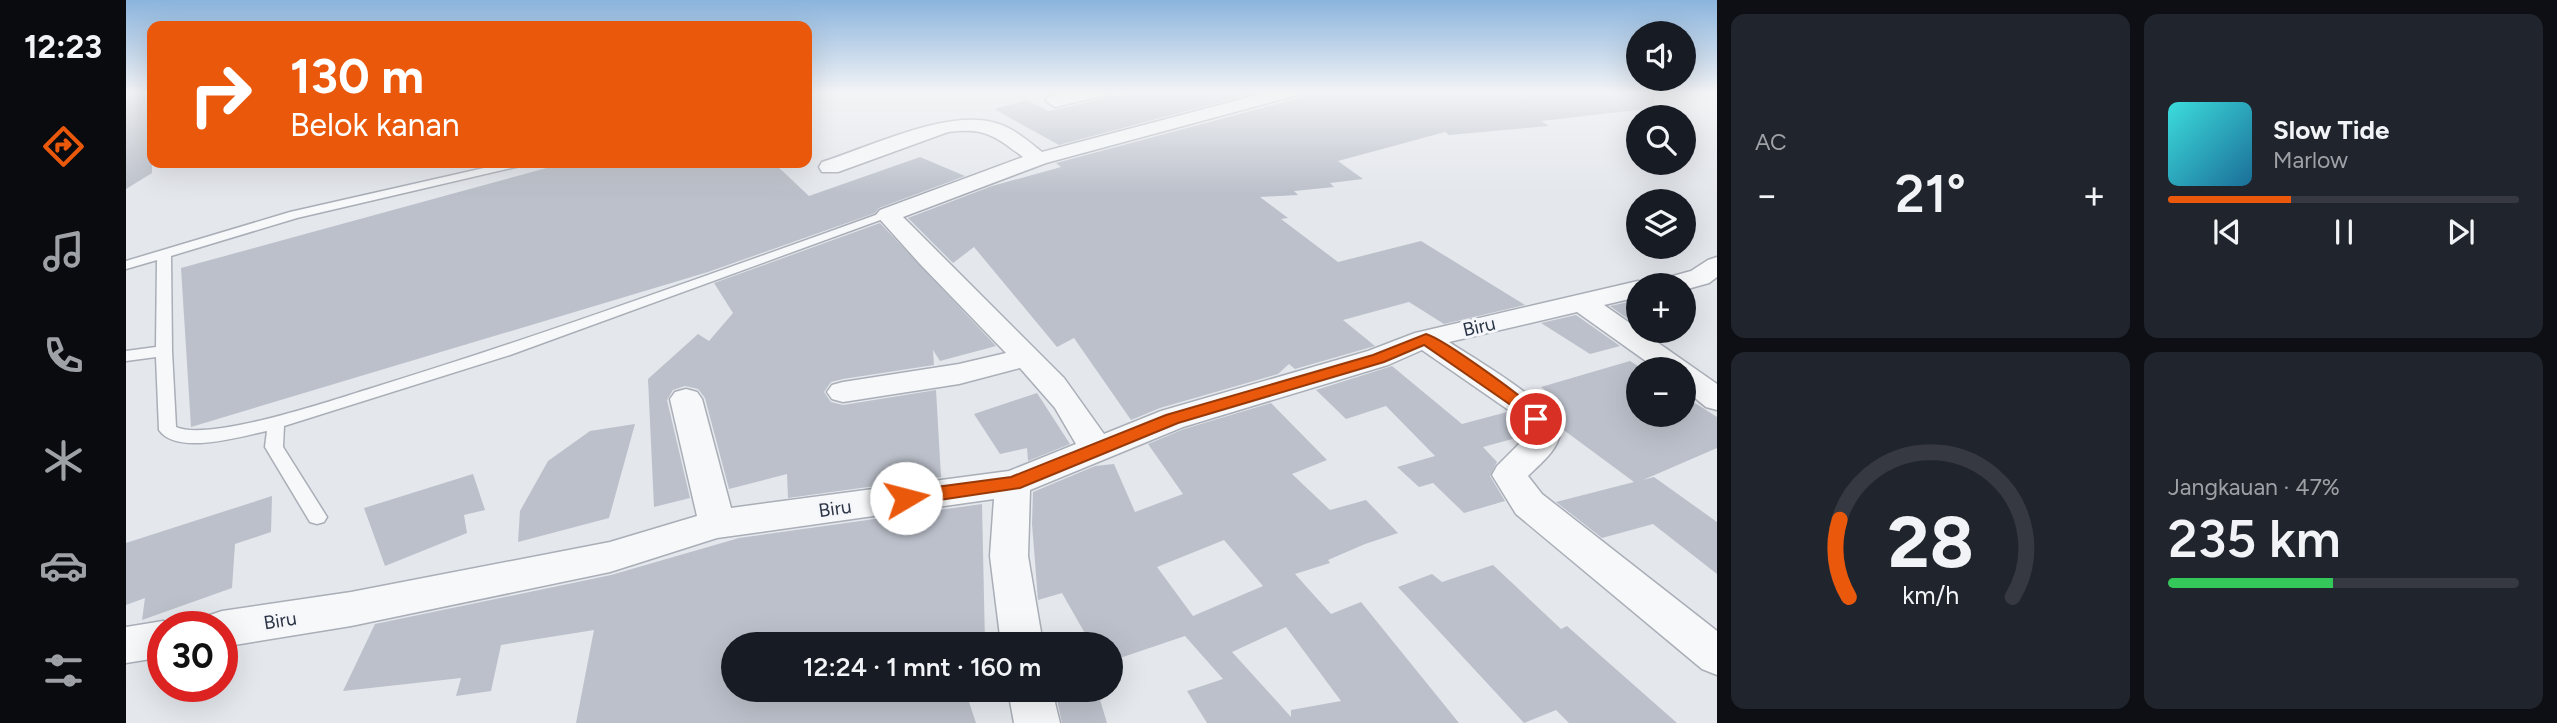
<!DOCTYPE html>
<html lang="id">
<head>
<meta charset="utf-8">
<style>
	:root { --surface:#171b24; --page:#20242c; --text:#f1f3f6; --muted:#9ea1a6; --line:#363941; --accent:#ea580c }
	body { margin:0; font-family:Figtree,sans-serif; background:var(--page); color:var(--text); height:100vh; display:flex; flex-direction:column; font-size:26px; white-space:nowrap }
	* { box-sizing:border-box; margin:0 }
	p { font-size:23px; color:var(--muted) }
	.icon { flex:none; width:38px; height:38px; fill:none; stroke:currentColor; stroke-width:2; stroke-linecap:round; stroke-linejoin:round }
	.map { position:relative; flex:1; overflow:hidden }
	.drawer { display:flex; flex-direction:column; gap:14px; padding:14px; background:#0d0f14; width:840px }
	.drawer>* { flex:none }
	.top-card { position:absolute; left:21px; top:21px; width:665px; height:147px; border-radius:14px; box-shadow:0 7px 28px #0002; background:#ea580c; color:#fff; overflow:hidden }
	.buttons { position:absolute; left:1500px; top:21px; display:grid; gap:14px }
	.buttons a { display:grid; place-items:center; width:70px; height:70px; border-radius:50%; background:var(--surface); box-shadow:0 7px 28px #0002; font-size:35px }
	.speed { position:absolute; left:21px; top:611px; display:flex; gap:14px; font-size:35px; font-weight:700; text-align:center }
	.speed>* { display:grid; place-content:center; width:91px; height:91px; border-radius:50%; background:var(--surface); box-shadow:0 7px 28px #0002; line-height:1 }
	.speed .limit { border:10px solid #d22; background:#fff; color:#111 }
	.pin { position:absolute; display:grid; place-items:center; width:60px; height:60px; color:#fff; margin:-30px; border:4px solid #fff; border-radius:50%; box-shadow:0 2px 7px #0007 }
	.me { position:absolute; width:77px; margin:-38px; rotate:82deg; stroke-linejoin:round; filter:drop-shadow(0 0 5px #0008) }
	.turn { display:flex; align-items:center; gap:24px; height:147px; padding:0 28px; font-size:32px }
	.turn .icon { width:91px; height:91px; stroke-width:2.5 }
	.turn b { display:block; font-size:49px; line-height:60px }
	.big { font-size:52px; font-weight:600; line-height:1.1 }
	.drawer .card { flex:1; display:flex; flex-direction:column; justify-content:center; gap:10px; min-width:0; padding:0 24px; border-radius:14px; background:var(--page) }
	.drawer .dial { align-items:center; gap:0 }
	.dial svg { height:182px; overflow:visible; fill:none; stroke:var(--line); stroke-width:7; stroke-linecap:round; text-anchor:middle }
	.dial text { fill:var(--text); stroke:none }
	.song { display:flex; align-items:center; gap:21px }
	.cover { width:84px; height:84px; border-radius:10px; background:linear-gradient(135deg,hsl(180 70% 55%),hsl(200 70% 35%)) }
	.played { height:7px; border-radius:4px; background:linear-gradient(90deg,var(--accent) 35%,var(--line) 35%) }
	.keys { display:flex; justify-content:space-around; direction:ltr }
	.heat { display:flex; justify-content:space-between; align-items:center; font-size:38px; direction:ltr }
	.charge { height:10px; border-radius:5px; background:linear-gradient(90deg,#34c759 47%,var(--line) 0) }
	.drawer .tiles { flex:1; display:grid; gap:14px; grid-template-columns:repeat(2,1fr) }
	.trip { position:absolute; left:595px; top:632px; width:402px; height:70px; border-radius:35px; background:var(--surface); box-shadow:0 7px 28px #0002; font-weight:600; line-height:70px; text-align:center }
	main { display:flex; flex:1; min-height:0 }
	.menu { display:flex; flex-direction:column; width:126px; justify-content:space-around; align-items:center; background:#090b0e; color:var(--muted) }
	.menu .icon { width:49px; height:49px }
	.menu .selected { color:var(--accent) }
	.menu b { font-size:32px; color:var(--text) }
	.map>svg:first-child { display:block }
</style>
</head>
<body>
<main>
<nav class="menu">
<b>12:23</b>
<svg class="icon selected" aria-label="directions" viewBox="0 0 24 24"><path d="M12 3l9 9-9 9-9-9zM9 14v-3h6M13 9l2 2-2 2"/></svg>
<svg class="icon" aria-label="music" viewBox="0 0 24 24"><path d="M9 18V5l10-2v13"/><circle cx="6" cy="18" r="3"/><circle cx="16" cy="16" r="3"/></svg>
<svg class="icon" aria-label="phone" viewBox="0 0 24 24"><path d="M5 4h4l2 5-3 2q2 4 5 5l2-3 5 2v4C11 20 4 13 5 4z"/></svg>
<svg class="icon" aria-label="climate" viewBox="0 0 24 24"><path d="M12 3v18M4 7l16 10M4 17L20 7"/></svg>
<svg class="icon" aria-label="car" viewBox="0 0 24 24"><path d="M5 17H2v-5l4-1 3-4h7l3 4 3 1v5h-3M9 17h6M6 11h13"/><circle cx="7" cy="17" r="2"/><circle cx="17" cy="17" r="2"/></svg>
<svg class="icon" aria-label="filters" viewBox="0 0 24 24"><path d="M4 7h16M4 17h16"/><circle cx="9" cy="7" r="2"/><circle cx="15" cy="17" r="2"/></svg>
</nav>
<div class="map">
<svg width="1591" height="723" viewBox="0 0 1591 723">
	<rect width="100%" height="100%" fill="#e4e7ec"/>
	<path fill="#bbc0ca" fill-rule="evenodd" d="M0 92H26V173L0 189Z
		M1010 92H1132L933 145 868 109 901 100 923 111 976 99 980 93 988 96Z
		M1174 92H1528L1529 108 1415 121 1423 126 1323 135 1319 132 1212 161 1237 179 1204 183 1208 187 1168 191 1172 195 1134 197 1162 218 1155 219 1212 262 1295 241 1399 305 1318 324 1283 302 1217 320 1249 346 1169 369 1163 364 1152 374 1034 408 1005 420 948 338 931 347 848 247 827 263 782 218 866 186 935 167 930 163 1169 99Z
		M794 157 839 176 753 208 749 213 582 272 65 427 55 268 439 163H648L683 196Z
		M754 223 870 346 814 361 807 350 808 365 717 379 705 382 698 392 705 402 717 405 810 390 815 477 662 498 661 474 603 489 579 398 572 389 559 386 547 390 541 400 564 498 528 507 522 379 572 334 583 341 607 313 588 283Z
		M1512 300V326L1484 306Z
		M1450 315 1494 346 1464 354 1415 323Z
		M1504 361 1517 369H1512V415H1558V396L1591 417V448L1517 480 1528 477 1591 522V574L1527 524 1476 538 1430 502 1508 482 1435 428 1433 421 1416 403 1431 399 1415 387Z
		M1266 366 1336 424 1381 412 1398 432 1397 436 1357 447 1371 462 1364 476 1379 501 1338 513 1307 483 1293 487 1271 467 1309 456 1260 406 1220 419 1190 390Z
		M911 393 944 444 902 461 901 448 874 454 848 414Z
		M1145 403 1201 460 1166 474 1204 510 1240 500 1272 533 1239 544 1202 560 1204 563 1169 574 1205 614 1235 602 1333 723H1081L1061 691 1097 679 1059 636 985 661V644H965L936 593 912 600 906 524 907 492 969 466 988 464 1009 512 1057 494 1022 444 1058 429ZM1098 540 1137 586 1067 616 1031 567ZM1160 627 1215 701 1165 710V717L1106 652Z
		M509 424 483 518 392 542 394 511 422 461 464 431Z
		M347 474 359 510 338 515 341 533 259 566 238 508Z
		M146 496 145 532 109 544 106 588 16 620 19 598 0 605V543Z
		M856 504 859 644H607V690H839L850 723H450L468 630 375 645 365 691 330 696 335 678 217 691 249 624 485 575 613 538Z
		M1367 565 1435 629 1441 626 1551 723H1443L1430 710 1398 723 1272 587 1306 574 1316 582Z
		M929 690H971L981 723H936Z"/>
	<g fill="none" stroke-linecap="round" stroke-linejoin="round">
		<g stroke="#a9aeb7" stroke-width="3">
			<path id="lane" d="M380 163H400L394 166 171 218 45 256 46 351 50 427C84 442 207 400 246 388 418 335 588 273 758 212H766L768 215 384 355 158 426 157 447 201 517 198 522 191 524 184 522 139 447 141 431C115 436 51 456 33 430L30 357 0 361V351L30 347 31 260 0 269V261L164 212Z"/>
		</g>
		<g stroke="#a9aeb7" stroke-width="3">
			<path id="street" d="M945 92H978L975 96 929 107 920 101 922 97Z
				M1142 92H1171L1168 96 920 163 777 217 938 378 978 434 1035 411 1242 351 1289 333 1512 281 1521 283 1523 285H1512V297L1478 305 1591 384V410L1580 407 1558 389V369H1531L1451 312 1323 342C1344 356 1436 409 1434 433 1432 450 1414 464 1402 476L1416 494 1591 631V675L1576 669 1390 514 1366 475 1371 466 1400 437 1401 431 1384 411 1296 350 1262 365 1057 427 904 490 902 556 917 644H875L864 556 868 499 591 538 484 572 225 626 96 647V626H77L81 616 96 611 225 592 484 542 571 516 544 399 549 392 560 389 571 392 576 399 605 508 883 471 950 444 929 408 894 368 833 384 717 402 706 399 701 392 706 385 717 382 833 364 880 353 794 264 750 215 754 210 897 157C869 136 859 127 822 132L712 172H696L693 167 696 162C743 147 823 108 870 123 888 128 902 141 916 152Z
				M1591 257V277L1583 283 1558 290V285H1532L1536 279 1565 271 1582 260Z
				M37 621 52 626H37V657L0 663V627Z
				M882 690H926L934 723H888Z"/>
		</g>
		<use href="#lane" fill="#f7f8fa" fill-rule="evenodd"/>
		<use href="#street" fill="#f7f8fa" fill-rule="evenodd"/>
	</g>
	<linearGradient id="sky" x2="0" y2="1"><stop stop-color="#8bb4dd"/><stop offset="0.48" stop-color="#f3f4f6"/><stop offset="1" stop-color="#f3f4f6" stop-opacity="0"/></linearGradient>
	<rect width="1591" height="193" fill="url(#sky)"/>
	<path fill="#ea580c" stroke="#983908" stroke-width="2" d="M1300 334C1317 339 1408 403 1418 419L1416 423H1404L1389 408 1298 345 1258 362 1052 423 894 488 780 505 773 503 770 498 773 493 780 491 885 477 1040 415 1247 355Z"/>
	<g text-anchor="middle" stroke-width="6" stroke-linejoin="round" paint-order="stroke">
		<g font-size="19" fill="#2b3445" stroke="#f4f6f9">
			<text transform="translate(1353 326) rotate(-13)" y="7">Biru</text>
			<text transform="translate(709 508) rotate(-8)" y="7">Biru</text>
			<text transform="translate(154 620) rotate(-9)" y="7">Biru</text>
		</g>
	</g>
</svg>
<div class="buttons">
<a><svg class="icon" aria-label="sound" viewBox="0 0 24 24"><path d="M4 9h4l5-4v14l-5-4H4zM17 9q2 3 0 6"/></svg></a>
<a><svg class="icon" aria-label="search" viewBox="0 0 24 24"><circle cx="10" cy="10" r="6"/><path d="M15 15l6 6"/></svg></a>
<a><svg class="icon" aria-label="layers" viewBox="0 0 24 24"><path d="M12 4l9 5-9 5-9-5zM3 14l9 5 9-5"/></svg></a>
<a>+</a>
<a>−</a>
</div>
<div class="speed"><div class="limit">30</div></div>
<div class="pin" style="left:1410px;top:419px;background:#d93025"><svg class="icon" aria-label="arrive" viewBox="0 0 24 24"><path d="M6 21V4h12l-3 4 3 4H6"/></svg></div>
<svg class="me" style="left:780px;top:498px" viewBox="-20 -20 40 40"><circle r="19" fill="#fff"/><path d="M0-13L10 11 0 6-10 11z" fill="#ea580c"/></svg>
<div class="trip">12:24 · 1 mnt · 160 m</div>
<div class="top-card">
<div class="turn"><svg class="icon" aria-label="right" viewBox="0 0 24 24"><path d="M7 20v-9h11M14 6l5 5-5 5"/></svg><div><b>130 m</b>Belok kanan</div></div>
</div>
</div>
<section class="drawer">
<div class="tiles">
<div class="card"><p>AC</p>
<div class="heat"><a>−</a><b class="big">21°</b><a>+</a></div>
</div>
<div class="card">
<div class="song"><i class="cover"></i><div><b>Slow Tide</b><p>Marlow</p></div></div>
<div class="played"></div>
<div class="keys"><svg class="icon" aria-label="previous" viewBox="0 0 24 24"><path d="M18 5L8 12l10 7zM5 5v14"/></svg><svg class="icon" aria-label="pause" viewBox="0 0 24 24"><path d="M8 5v14M16 5v14"/></svg><svg class="icon" aria-label="next" viewBox="0 0 24 24"><path d="M6 5l10 7-10 7zM19 5v14"/></svg></div>
</div>
<div class="card dial"><svg viewBox="0 0 100 80">
<path d="M14 69A42 42 0 1 1 86 69"/>
<path d="M14 69A42 42 0 0 1 10 35" stroke="#ea580c"/>
<text x="50" y="56" font-size="32" font-weight="700">28</text>
<text x="50" y="72" font-size="11">km/h</text>
</svg></div>
<div class="card"><p>Jangkauan · 47%</p><b class="big">235 km</b><div class="charge"></div></div>
</div>
</section>
</main>
</body>
</html>
